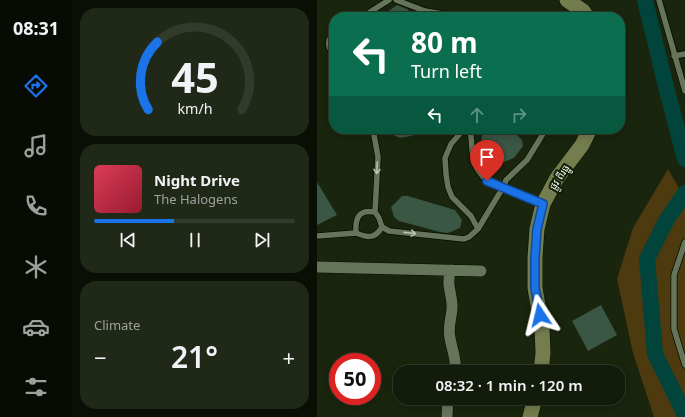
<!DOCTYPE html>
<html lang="en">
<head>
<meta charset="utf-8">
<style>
	:root { --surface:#131c0a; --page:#202918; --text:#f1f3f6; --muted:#9da19c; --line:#323a2b; --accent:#1a73e8 }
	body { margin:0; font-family:"Noto Sans","Noto Sans Khmer",sans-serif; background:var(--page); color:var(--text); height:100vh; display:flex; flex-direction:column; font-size:15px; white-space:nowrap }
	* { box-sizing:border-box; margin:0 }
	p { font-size:13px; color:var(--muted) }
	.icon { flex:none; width:22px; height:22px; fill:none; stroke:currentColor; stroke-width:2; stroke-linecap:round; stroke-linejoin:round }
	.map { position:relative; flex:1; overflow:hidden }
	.panel { display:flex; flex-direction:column; gap:8px; padding:8px; background:#0a0f06; width:245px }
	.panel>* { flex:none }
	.top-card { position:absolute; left:12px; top:12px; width:296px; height:122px; border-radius:16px; box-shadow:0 2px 10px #0003,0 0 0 1px var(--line); background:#0b6e4f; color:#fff; overflow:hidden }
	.speed { position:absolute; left:12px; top:353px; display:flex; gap:8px; font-size:20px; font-weight:700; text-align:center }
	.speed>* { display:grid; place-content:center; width:52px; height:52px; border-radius:50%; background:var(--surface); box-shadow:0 2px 10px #0003,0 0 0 1px var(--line); line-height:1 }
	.speed .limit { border:6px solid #d22; background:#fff; color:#111 }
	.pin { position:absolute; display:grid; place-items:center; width:34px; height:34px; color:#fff; margin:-41px -17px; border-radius:50% 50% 50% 0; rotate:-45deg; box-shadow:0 0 4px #0007 }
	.pin .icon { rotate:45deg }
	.me { position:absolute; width:44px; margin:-22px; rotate:350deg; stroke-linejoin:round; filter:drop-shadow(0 0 3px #0008) }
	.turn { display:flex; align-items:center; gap:14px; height:84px; padding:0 16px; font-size:18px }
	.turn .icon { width:52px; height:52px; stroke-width:2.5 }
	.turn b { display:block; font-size:28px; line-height:34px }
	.lanes { display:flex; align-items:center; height:38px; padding:0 16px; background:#0003; justify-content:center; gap:20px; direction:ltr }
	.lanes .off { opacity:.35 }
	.big { font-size:30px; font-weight:600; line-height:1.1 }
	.panel .tile { flex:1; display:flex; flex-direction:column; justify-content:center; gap:6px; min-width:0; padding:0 14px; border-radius:16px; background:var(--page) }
	.panel .dial { align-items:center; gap:0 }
	.dial svg { height:104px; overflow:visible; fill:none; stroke:var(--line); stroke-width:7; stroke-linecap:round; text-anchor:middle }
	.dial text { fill:var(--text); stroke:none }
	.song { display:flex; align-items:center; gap:12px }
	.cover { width:48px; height:48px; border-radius:6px; background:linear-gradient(135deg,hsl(350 70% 55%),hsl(350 70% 35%)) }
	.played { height:4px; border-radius:2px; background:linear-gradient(90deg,var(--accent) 40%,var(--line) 40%) }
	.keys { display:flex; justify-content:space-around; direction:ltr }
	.heat { display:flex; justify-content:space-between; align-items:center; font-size:22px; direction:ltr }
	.trip { position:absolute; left:76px; top:365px; width:232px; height:40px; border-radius:16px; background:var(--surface); box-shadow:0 2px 10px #0003,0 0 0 1px var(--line); font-weight:600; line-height:40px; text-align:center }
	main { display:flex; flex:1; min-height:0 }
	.menu { display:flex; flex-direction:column; width:72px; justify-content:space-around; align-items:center; background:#080b04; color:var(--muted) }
	.menu .icon { width:28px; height:28px }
	.menu .on { color:var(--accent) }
	.menu b { font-size:18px; color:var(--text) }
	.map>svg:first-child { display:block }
</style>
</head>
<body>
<main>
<nav class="menu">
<b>08:31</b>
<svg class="icon on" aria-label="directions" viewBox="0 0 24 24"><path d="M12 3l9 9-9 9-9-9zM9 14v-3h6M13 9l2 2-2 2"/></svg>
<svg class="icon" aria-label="music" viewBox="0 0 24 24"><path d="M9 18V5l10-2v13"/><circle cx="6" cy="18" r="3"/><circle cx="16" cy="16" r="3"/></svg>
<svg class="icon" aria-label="phone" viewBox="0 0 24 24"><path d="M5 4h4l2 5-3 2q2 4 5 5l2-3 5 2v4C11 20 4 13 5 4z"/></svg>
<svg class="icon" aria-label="climate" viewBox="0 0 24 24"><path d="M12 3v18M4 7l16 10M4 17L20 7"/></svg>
<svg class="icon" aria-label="car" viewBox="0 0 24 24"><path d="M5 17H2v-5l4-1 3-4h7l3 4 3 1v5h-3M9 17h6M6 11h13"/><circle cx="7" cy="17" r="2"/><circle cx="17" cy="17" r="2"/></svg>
<svg class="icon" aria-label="filters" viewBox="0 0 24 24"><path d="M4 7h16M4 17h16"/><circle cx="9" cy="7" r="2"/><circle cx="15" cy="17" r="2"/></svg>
</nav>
<section class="panel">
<div class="tile dial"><svg viewBox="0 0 100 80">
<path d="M14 69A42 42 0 1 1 86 69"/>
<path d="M14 69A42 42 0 0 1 21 17" stroke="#1a73e8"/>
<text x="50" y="56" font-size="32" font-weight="700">45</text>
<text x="50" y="72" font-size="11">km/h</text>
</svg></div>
<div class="tile">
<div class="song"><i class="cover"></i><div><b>Night Drive</b><p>The Halogens</p></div></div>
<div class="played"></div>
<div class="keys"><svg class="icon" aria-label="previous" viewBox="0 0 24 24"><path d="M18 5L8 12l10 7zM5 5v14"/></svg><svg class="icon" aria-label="pause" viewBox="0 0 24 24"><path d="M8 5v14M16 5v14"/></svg><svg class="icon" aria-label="next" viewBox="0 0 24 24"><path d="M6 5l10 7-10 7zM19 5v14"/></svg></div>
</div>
<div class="tile"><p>Climate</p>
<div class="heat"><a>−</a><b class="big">21°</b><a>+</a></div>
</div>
</section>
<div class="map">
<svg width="368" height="417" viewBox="0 0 368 417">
	<rect width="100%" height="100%" fill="#19250d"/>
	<path fill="#4e3a0f" d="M351 169 368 199V417H337L316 353 300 279 316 228Z"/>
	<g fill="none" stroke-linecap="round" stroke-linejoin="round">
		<path stroke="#00443b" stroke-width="16" d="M328 0 348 83 368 159
			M368 193 349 221 330 259 338 354 368 415"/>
	</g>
	<path fill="#3a5644" d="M80 5 90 9 98 17H63Z
		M63 129H109V133L83 138Z
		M169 129H184L200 135 205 140 206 146 197 158 177 166 170 165 164 159 162 152 166 131Z
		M0 182 20 215 0 225Z
		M85 196H91L138 210 145 220 143 228 131 233 123 232 82 221 77 217 74 207Z
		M284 305 300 335 271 351 255 321Z"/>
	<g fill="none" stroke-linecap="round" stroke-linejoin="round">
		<g stroke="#050e00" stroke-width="7">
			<path id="lane" d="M79 0 108 11 126 14 157 17
				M342 0 368 91
				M45 17 72 0
				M106 17 108 11
				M17 34C8 41 12 48 17 57
				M357 56 368 54
				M56 129 61 157 58 212 62 218 65 227 72 231 147 239 152 237 161 229 182 194 187 187 189 180 210 160 229 129
				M147 129 134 144 128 158 129 174 131 187 135 197 154 216 161 229
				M153 129C157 153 151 162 170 181L226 204
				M58 212C41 209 38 219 39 233 51 238 58 239 65 227
				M0 236 39 233
				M368 242 357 275V329L368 365"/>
		</g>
		<g stroke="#050e00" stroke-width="12">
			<path id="street" d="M0 267 164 271
				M134 270C129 283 134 291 135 304 136 315 130 326 133 338 135 350 140 360 138 372
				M130 417 131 398"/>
		</g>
		<g stroke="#050e00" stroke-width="16">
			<path id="secondary" d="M250 0 266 11 270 17
				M224 372 226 353 225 328 218 288V257L220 229 226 204 240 178 265 145 273 129
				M213 417 218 398"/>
		</g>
		<use href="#lane" stroke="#66755a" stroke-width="5.5"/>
		<use href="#street" stroke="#66755a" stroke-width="11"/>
		<use href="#secondary" stroke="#747d4e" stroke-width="15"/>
	</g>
	<defs><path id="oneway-shaft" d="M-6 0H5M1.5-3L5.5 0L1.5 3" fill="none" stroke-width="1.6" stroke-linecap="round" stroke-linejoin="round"/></defs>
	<g stroke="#b7c2af">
		<use href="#oneway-shaft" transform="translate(60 168) rotate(93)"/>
		<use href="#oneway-shaft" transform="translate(93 233) rotate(6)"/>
	</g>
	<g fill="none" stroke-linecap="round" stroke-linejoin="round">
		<g stroke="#114b97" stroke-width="10">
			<path id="route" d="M170 181 226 204 220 229 218 257V288L223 315"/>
		</g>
		<use href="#route" stroke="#1a73e8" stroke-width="7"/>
	</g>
	<g text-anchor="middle" stroke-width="4" stroke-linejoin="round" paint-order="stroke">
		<g font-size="10" fill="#edf6e7" stroke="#101c05">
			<text transform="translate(242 177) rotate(-57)" y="4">ផ្លូវ ពីរធ្នូ</text>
		</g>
	</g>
</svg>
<div class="speed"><div class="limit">50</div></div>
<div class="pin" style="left:170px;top:181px;background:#d93025"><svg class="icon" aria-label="arrive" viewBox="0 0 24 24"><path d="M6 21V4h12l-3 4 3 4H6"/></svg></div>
<svg class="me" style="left:223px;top:315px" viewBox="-20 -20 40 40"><path d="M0-17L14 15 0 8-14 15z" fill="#1a73e8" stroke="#fff" stroke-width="4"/></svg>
<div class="trip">08:32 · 1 min · 120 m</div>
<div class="top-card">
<div class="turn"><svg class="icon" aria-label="left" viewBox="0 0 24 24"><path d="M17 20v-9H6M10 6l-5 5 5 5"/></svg><div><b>80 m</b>Turn left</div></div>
<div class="lanes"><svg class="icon" aria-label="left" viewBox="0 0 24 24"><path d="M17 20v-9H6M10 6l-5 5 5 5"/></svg><svg class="icon off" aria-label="ahead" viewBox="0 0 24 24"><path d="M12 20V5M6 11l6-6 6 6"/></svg><svg class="icon off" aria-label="right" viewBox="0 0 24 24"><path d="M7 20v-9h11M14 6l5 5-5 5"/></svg></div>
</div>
</div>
</main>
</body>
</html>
